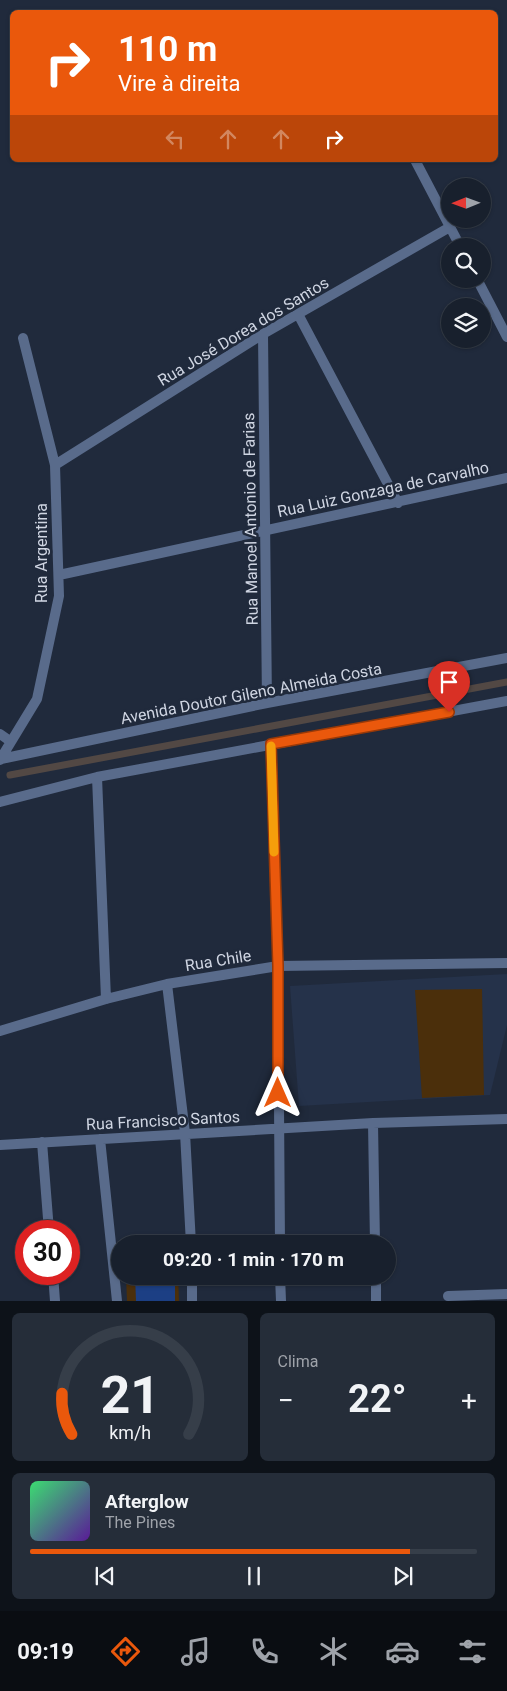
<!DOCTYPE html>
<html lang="pt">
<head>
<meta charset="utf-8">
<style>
	:root { --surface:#18202d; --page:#252d39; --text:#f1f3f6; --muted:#9fa3aa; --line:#363e49; --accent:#ea580c }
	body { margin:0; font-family:Roboto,sans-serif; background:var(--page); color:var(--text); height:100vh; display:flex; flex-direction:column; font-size:19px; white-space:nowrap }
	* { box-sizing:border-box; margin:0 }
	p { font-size:16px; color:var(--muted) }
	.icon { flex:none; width:28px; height:28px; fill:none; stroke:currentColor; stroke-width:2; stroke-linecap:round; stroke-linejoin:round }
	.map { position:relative; height:1301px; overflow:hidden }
	.side { display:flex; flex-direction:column; gap:12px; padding:12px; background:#0d1219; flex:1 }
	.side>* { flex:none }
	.guide { position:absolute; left:10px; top:10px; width:488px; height:152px; border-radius:8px; box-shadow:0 1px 4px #0004,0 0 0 1px var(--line); background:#ea580c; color:#fff; overflow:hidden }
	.needle { width:32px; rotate:269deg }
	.tools { position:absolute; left:441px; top:178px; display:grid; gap:10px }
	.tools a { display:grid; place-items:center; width:50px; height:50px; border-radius:50%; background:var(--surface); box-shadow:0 1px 4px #0004,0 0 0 1px var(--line); font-size:25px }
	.speed { position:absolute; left:15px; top:1220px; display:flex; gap:10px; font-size:25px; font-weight:700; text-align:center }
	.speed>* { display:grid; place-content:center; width:65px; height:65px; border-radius:50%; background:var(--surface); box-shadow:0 1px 4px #0004,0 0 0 1px var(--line); line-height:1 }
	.speed .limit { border:8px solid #d22; background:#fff; color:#111 }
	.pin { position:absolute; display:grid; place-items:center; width:42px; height:42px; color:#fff; margin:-51px -21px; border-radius:50% 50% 50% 0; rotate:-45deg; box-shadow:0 0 5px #0007 }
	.pin .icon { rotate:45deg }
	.me { position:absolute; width:55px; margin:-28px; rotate:0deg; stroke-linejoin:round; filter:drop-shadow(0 0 4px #0008) }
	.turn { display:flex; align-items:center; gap:18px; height:105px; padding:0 25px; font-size:22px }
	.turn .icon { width:65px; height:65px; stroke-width:2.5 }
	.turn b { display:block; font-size:35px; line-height:42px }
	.lanes { display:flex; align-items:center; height:48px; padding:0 25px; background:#0003; justify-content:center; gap:25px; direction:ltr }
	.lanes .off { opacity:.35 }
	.big { font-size:38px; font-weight:700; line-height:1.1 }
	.side .widget { flex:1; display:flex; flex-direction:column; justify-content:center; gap:8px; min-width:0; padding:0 18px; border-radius:8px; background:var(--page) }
	.side .dial { align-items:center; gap:0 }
	.dial svg { height:130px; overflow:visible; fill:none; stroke:var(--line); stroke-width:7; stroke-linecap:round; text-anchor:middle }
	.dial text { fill:var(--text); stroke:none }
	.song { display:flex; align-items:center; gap:15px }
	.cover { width:60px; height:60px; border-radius:8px; background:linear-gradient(135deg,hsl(140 70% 55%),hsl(270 70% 35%)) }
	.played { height:5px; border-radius:2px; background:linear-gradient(90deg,var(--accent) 85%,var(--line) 85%) }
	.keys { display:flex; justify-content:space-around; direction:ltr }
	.heat { display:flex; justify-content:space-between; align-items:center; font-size:28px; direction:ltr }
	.side .tiles { flex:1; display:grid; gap:12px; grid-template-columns:1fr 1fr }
	.widget:last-child { grid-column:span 2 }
	.trip { position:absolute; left:111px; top:1235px; width:285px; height:50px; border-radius:25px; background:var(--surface); box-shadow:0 1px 4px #0004,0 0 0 1px var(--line); font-weight:700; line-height:50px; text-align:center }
	.dock { display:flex; height:80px; justify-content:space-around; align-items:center; background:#0a0d12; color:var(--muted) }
	.dock .icon { width:35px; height:35px }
	.dock .on { color:var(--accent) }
	.dock b { font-size:22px; color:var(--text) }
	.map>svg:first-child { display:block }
</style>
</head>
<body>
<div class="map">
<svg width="507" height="1301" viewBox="0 0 507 1301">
	<rect width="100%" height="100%" fill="#202a3c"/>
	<path fill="#25324a" d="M507 974V1025L490 1095 299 1106 290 986Z"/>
	<path fill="#4b2f0b" d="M482 989 484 1095 422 1098 415 990Z
		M126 1276H178L179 1301H127Z"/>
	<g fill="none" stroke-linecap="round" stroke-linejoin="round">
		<path stroke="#524844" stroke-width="7" d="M10 775 507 682"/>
	</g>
	<path fill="#1c3f84" d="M135 1276H175V1301H136Z"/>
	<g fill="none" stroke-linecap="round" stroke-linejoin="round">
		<path stroke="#596b8b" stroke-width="10" d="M415 160 460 246
			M477 279 507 337
			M298 314 398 503
			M263 334 267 703
			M55 465 263 334 450 227
			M59 575 507 478
			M0 734 10 741
			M271 744 278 966 280 1244
			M1 759 267 703 507 658
			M0 760 37 699 59 596 55 465 23 338
			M97 777 106 999
			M0 802 97 777 507 701
			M167 984 185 1133 191 1244
			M0 1031 106 999 167 984 278 966 507 963
			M373 1123 375 1244
			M100 1139 117 1301
			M42 1142 49 1231
			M0 1145 373 1123 507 1119
			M53 1274 55 1301
			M192 1276V1301
			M280 1276 281 1301
			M376 1276V1301
			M448 1296 507 1294"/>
	</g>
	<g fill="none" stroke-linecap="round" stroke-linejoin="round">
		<g stroke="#983908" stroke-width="12">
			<path id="route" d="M278 1093V966L271 744 449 712"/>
		</g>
		<use href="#route" stroke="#ea580c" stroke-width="9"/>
		<path stroke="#f59e0b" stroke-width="9" d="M271 746 274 852"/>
	</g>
	<g text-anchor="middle" stroke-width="5" stroke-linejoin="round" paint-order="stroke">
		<g font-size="16" fill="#cfd5e2" stroke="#202a3c">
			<text transform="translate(243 331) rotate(-31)" y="6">Rua José Dorea dos Santos</text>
			<text transform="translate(383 489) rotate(-12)" y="6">Rua Luiz Gonzaga de Carvalho</text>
			<text transform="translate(250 519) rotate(-91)" y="6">Rua Manoel Antonio de Farias</text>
			<text transform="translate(41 553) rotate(-90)" y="6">Rua Argentina</text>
			<text transform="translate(251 693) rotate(-11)" y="6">Avenida Doutor Gileno Almeida Costa</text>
			<text transform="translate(218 960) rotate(-9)" y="6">Rua Chile</text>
			<text transform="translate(163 1120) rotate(-3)" y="6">Rua Francisco Santos</text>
		</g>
	</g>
</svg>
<div class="tools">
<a><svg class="needle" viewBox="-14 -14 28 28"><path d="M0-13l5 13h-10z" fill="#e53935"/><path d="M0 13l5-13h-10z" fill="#9fa3aa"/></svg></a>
<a><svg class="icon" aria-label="search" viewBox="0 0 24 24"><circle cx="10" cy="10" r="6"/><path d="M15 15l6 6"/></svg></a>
<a><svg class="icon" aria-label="layers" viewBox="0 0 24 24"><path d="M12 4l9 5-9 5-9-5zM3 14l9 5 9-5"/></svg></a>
</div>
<div class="speed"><div class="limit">30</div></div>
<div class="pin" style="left:449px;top:712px;background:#d93025"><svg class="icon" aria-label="arrive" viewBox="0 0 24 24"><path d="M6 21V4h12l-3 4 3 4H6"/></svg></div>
<svg class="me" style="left:278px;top:1093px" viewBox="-20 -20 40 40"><path d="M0-17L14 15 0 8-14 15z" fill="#ea580c" stroke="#fff" stroke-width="4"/></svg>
<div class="trip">09:20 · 1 min · 170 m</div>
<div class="guide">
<div class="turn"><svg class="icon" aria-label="right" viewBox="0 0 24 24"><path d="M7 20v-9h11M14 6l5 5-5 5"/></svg><div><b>110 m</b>Vire à direita</div></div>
<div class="lanes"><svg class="icon off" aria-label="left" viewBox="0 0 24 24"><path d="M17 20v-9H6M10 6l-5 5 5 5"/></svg><svg class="icon off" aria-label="ahead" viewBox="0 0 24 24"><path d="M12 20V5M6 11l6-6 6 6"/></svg><svg class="icon off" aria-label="ahead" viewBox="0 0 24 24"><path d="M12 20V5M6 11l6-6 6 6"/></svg><svg class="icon" aria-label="right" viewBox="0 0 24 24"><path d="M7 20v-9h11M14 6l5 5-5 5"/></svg></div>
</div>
</div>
<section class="side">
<div class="tiles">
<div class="widget dial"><svg viewBox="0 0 100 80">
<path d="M14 69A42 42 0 1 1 86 69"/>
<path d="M14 69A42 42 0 0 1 8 44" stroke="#ea580c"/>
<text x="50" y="56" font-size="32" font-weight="700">21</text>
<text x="50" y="72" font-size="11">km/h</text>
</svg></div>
<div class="widget"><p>Clima</p>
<div class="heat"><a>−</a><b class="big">22°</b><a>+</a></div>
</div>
<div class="widget">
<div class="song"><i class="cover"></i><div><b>Afterglow</b><p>The Pines</p></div></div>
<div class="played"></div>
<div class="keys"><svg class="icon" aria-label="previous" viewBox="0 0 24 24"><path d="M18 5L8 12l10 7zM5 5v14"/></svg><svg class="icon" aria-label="pause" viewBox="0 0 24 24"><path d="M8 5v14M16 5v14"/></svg><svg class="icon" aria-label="next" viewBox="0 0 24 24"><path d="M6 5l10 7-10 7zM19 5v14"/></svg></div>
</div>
</div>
</section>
<nav class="dock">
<b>09:19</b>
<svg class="icon on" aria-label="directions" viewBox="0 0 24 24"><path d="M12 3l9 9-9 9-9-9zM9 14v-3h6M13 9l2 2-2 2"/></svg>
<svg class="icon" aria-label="music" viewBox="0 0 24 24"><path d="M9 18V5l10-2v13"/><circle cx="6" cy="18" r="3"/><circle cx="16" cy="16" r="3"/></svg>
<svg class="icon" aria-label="phone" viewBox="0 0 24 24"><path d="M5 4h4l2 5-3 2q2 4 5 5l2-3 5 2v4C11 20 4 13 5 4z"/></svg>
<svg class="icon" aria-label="climate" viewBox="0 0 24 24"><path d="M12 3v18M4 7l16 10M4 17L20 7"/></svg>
<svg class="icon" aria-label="car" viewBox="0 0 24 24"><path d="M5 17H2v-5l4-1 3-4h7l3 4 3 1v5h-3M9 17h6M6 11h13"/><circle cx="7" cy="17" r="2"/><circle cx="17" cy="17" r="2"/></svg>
<svg class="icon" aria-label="filters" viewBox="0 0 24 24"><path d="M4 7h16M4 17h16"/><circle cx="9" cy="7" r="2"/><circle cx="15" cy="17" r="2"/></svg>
</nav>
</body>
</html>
